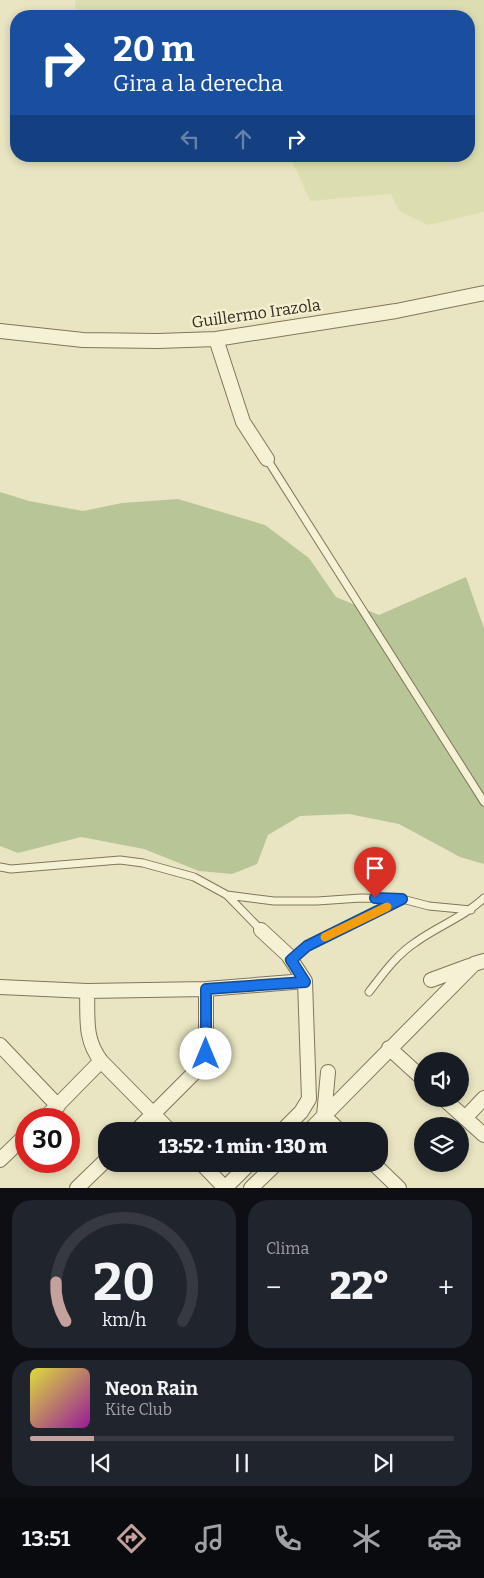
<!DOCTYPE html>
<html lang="es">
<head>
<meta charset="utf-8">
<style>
	:root { --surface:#171b24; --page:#20242c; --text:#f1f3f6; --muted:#9ea1a6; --line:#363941; --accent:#c3a29d }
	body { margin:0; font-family:Bitter,serif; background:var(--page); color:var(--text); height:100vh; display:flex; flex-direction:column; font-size:19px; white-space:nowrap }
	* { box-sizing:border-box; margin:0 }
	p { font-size:16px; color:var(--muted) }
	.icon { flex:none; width:28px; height:28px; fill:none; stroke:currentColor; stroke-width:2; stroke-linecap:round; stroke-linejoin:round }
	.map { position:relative; height:1188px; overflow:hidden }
	.side { display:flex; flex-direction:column; gap:12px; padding:12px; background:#0d0f14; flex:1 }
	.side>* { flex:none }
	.hud { position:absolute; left:10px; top:10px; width:465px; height:152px; border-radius:20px; box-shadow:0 2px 8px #0003; background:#1a4fa0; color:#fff; overflow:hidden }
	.tools { position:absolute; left:414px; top:1052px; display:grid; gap:10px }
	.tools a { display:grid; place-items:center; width:55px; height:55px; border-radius:50%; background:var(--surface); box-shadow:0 2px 8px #0003; font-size:25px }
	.speed { position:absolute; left:15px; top:1108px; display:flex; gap:10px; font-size:25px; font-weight:700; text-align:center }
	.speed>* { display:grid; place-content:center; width:65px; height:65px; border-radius:50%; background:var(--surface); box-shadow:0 2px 8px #0003; line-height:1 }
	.speed .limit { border:8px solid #d22; background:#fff; color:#111 }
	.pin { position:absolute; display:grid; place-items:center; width:42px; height:42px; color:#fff; margin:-51px -21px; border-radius:50% 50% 50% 0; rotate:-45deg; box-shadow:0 0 5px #0007 }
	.pin .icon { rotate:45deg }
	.me { position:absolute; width:55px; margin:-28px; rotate:0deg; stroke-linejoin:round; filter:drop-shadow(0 0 4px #0008) }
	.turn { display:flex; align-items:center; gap:18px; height:105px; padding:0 20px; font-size:22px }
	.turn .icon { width:65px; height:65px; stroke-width:2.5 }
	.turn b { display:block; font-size:35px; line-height:42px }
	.lanes { display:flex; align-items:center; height:48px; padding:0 20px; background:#0003; justify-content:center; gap:25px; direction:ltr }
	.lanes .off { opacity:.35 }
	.big { font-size:38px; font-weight:800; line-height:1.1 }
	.side .tile { flex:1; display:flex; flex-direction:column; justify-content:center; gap:8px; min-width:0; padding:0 18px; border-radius:20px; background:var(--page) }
	.side .dial { align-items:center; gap:0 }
	.dial svg { height:130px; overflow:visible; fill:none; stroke:var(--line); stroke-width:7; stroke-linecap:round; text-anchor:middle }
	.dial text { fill:var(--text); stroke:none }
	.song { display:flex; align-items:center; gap:15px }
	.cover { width:60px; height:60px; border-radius:8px; background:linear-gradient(135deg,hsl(60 70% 55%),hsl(300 70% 35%)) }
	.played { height:5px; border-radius:2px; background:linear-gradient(90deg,var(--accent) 15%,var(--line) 15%) }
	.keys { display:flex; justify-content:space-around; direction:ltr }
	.heat { display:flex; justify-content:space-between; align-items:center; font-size:28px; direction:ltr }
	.side .tiles { flex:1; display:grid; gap:12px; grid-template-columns:1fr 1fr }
	.tile:last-child { grid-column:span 2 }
	.trip { position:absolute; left:98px; top:1122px; width:290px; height:50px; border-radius:20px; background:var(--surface); box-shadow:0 2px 8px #0003; font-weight:800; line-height:50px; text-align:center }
	.tab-bar { display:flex; height:80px; justify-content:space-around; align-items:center; background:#090b0e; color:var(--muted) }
	.tab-bar .icon { width:35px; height:35px }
	.tab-bar .on { color:var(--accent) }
	.tab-bar b { font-size:22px; color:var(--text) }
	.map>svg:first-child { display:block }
</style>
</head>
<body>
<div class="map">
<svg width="484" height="1188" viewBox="0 0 484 1188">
	<rect width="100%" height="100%" fill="#e9e5c2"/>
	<path fill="#dddeb0" d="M75 0H484V212L428 225 399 211 391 194 310 201 290 156H469V16H76Z"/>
	<path fill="#b8c697" d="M0 492 29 501 83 511 122 503 178 499 265 525 309 558 336 597 379 615 466 577 484 628V864L460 857 399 824 349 814 300 816 268 835 257 864 232 874 199 871 144 849 81 837 18 853 0 846Z"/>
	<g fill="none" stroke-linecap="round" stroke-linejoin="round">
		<g stroke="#81765b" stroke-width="9">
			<path id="lane" d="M267 459 484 802
				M0 867 11 869 120 860 143 863 194 877 227 895 261 930
				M227 895 274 901H317L361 898 402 899 429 906 471 910
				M291 960 307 946 399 901
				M369 992C383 974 396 955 416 942 438 926 464 917 484 898"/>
		</g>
		<g stroke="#81765b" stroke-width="16">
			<path id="street" d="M0 331 83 340 158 341 216 339 396 311 484 293
				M216 339 243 422 267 459
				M261 930 288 955 305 981 309 1099 301 1112 282 1131
				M431 980 469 966
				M0 987 87 991 206 989 305 981
				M0 1045 58 1106
				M389 1048 422 1078
				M101 1061 170 1131
				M328 1072 324 1116 340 1131
				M444 1099 484 1135
				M465 1118 484 1098
				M44 1119 101 1061C84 1039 88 1018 87 991
				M136 1131 200 1067 206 1054V989
				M309 1131 474 964 484 961
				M0 1160 26 1135
				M202 1164 225 1188
				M374 1164 399 1188
				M77 1188 106 1160
				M225 1188 249 1164
				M251 1188 276 1164"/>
		</g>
		<use href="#lane" stroke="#f5f1d4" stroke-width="7"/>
		<use href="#street" stroke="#f5f1d4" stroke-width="14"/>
	</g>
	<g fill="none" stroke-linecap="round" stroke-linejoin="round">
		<g stroke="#114b97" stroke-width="12">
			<path id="route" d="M206 1054V989L305 982 291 960 307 946 402 899 375 898"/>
		</g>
		<use href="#route" stroke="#1a73e8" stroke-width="9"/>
		<path stroke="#f59e0b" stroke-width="9" d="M325 937 387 907"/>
	</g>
	<g text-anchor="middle" stroke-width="5" stroke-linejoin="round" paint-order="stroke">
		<g font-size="16" fill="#322b1d" stroke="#f2eed0">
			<text transform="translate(256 313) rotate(-8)" y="6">Guillermo Irazola</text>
		</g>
	</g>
</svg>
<div class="tools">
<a><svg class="icon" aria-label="sound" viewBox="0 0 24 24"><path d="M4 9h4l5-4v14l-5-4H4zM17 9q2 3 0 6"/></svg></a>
<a><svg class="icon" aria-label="layers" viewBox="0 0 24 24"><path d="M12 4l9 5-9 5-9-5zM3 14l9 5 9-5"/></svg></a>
</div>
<div class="speed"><div class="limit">30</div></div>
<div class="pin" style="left:375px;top:898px;background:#d93025"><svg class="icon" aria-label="arrive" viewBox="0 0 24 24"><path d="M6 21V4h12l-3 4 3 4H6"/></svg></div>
<svg class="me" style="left:206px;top:1054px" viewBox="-20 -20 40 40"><circle r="19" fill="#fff"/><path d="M0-13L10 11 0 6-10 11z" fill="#1a73e8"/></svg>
<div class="trip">13:52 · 1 min · 130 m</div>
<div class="hud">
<div class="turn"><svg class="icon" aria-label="right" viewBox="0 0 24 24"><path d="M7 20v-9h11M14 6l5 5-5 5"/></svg><div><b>20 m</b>Gira a la derecha</div></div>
<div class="lanes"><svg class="icon off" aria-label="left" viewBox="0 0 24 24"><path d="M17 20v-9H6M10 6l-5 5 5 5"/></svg><svg class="icon off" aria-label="ahead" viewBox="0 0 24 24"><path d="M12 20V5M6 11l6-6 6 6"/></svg><svg class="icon" aria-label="right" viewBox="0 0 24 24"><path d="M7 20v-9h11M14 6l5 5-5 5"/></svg></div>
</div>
</div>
<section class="side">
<div class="tiles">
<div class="tile dial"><svg viewBox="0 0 100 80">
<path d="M14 69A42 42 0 1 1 86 69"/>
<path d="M14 69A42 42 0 0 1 8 45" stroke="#c3a29d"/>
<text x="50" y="56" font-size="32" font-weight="700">20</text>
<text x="50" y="72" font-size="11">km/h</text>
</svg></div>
<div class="tile"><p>Clima</p>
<div class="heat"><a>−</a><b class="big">22°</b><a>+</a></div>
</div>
<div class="tile">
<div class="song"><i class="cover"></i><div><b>Neon Rain</b><p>Kite Club</p></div></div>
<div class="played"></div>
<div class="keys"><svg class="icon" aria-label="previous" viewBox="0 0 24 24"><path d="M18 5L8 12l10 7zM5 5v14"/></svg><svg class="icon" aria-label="pause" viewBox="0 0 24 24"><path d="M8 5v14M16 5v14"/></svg><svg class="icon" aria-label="next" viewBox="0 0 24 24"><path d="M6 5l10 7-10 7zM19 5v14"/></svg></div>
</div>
</div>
</section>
<nav class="tab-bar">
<b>13:51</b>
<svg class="icon on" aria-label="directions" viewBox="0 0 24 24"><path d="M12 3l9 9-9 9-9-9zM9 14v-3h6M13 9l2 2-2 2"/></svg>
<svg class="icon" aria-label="music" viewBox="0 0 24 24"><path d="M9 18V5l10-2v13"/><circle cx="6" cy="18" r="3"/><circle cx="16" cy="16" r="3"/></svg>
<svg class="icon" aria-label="phone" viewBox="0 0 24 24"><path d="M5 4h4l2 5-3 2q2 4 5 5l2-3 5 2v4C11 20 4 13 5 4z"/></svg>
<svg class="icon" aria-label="climate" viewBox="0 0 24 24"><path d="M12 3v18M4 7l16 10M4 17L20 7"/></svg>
<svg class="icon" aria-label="car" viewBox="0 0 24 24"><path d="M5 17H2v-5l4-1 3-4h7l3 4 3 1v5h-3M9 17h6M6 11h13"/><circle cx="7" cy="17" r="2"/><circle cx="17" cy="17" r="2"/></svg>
</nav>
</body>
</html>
